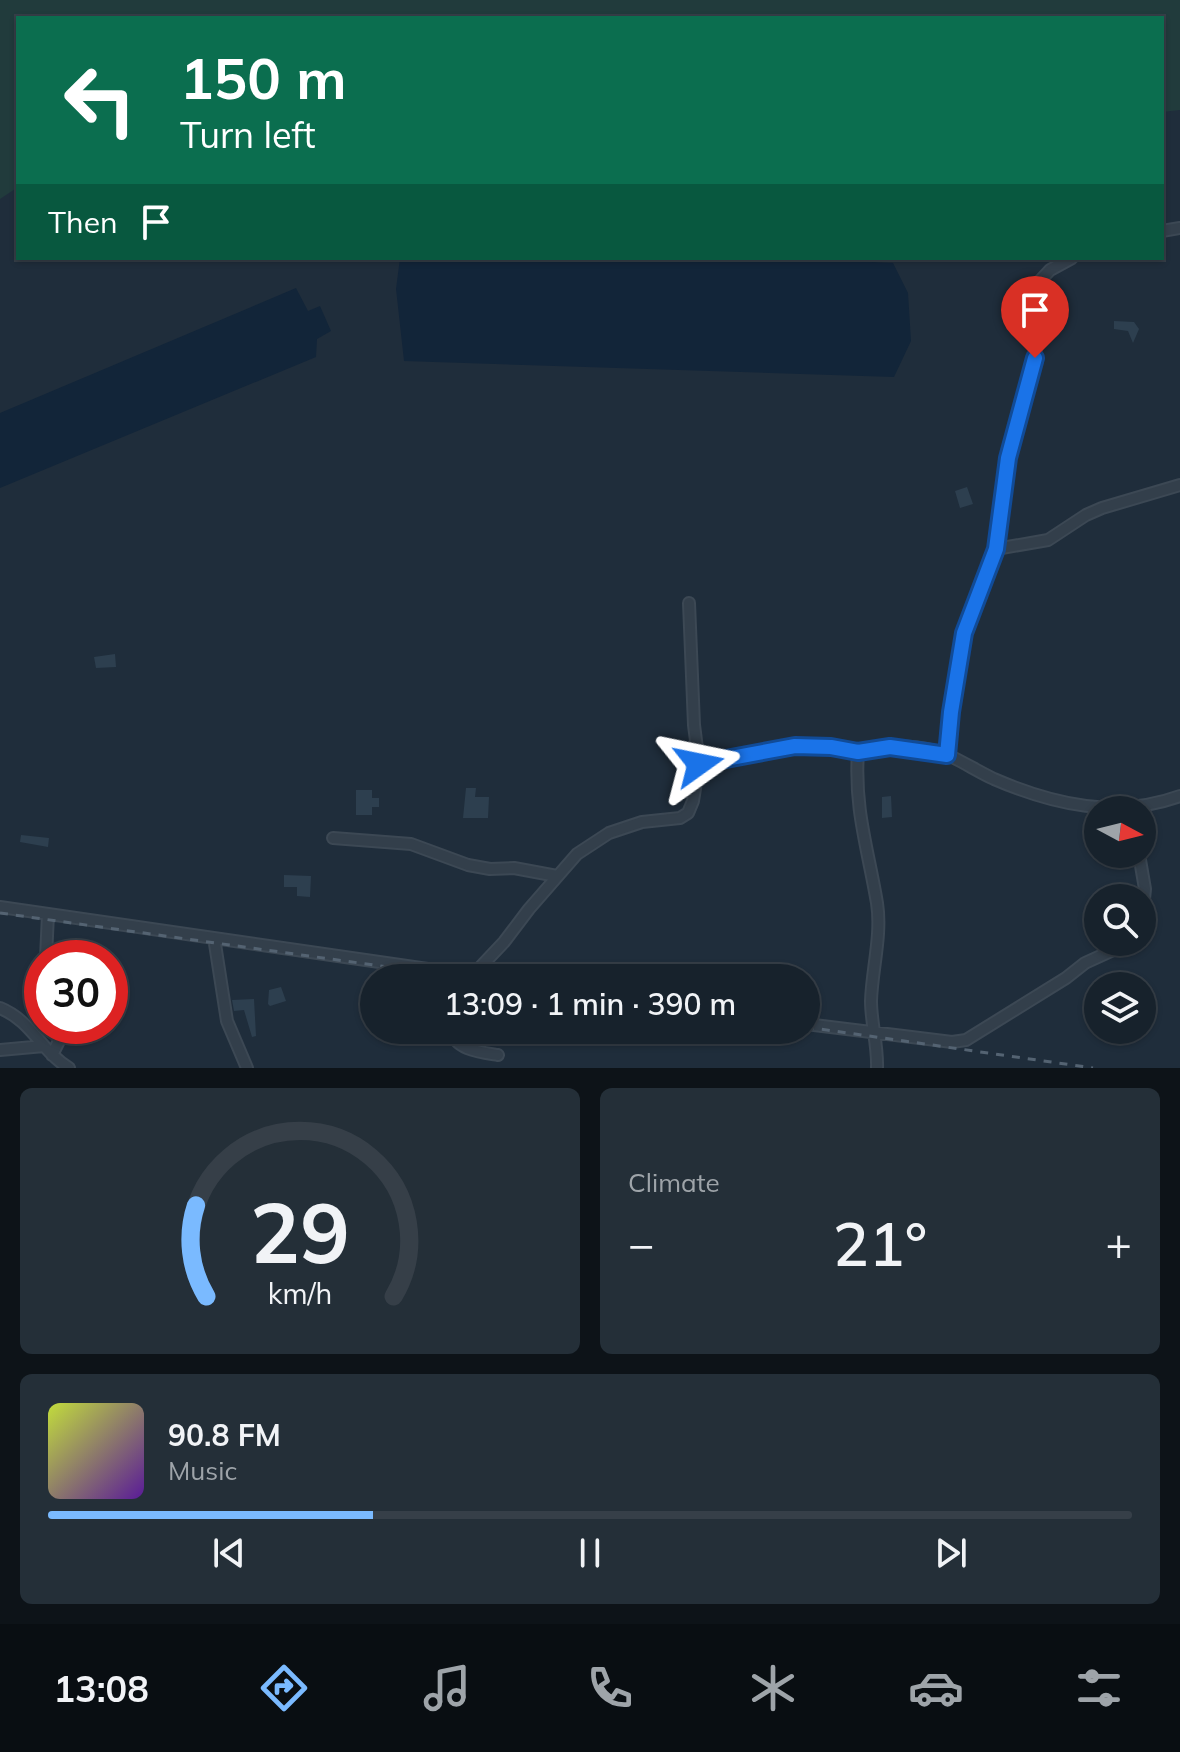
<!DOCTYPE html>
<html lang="en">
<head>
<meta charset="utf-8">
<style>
	:root { --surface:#17222c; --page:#242f38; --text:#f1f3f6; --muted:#9ea4a9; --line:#363f48; --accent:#7abaff }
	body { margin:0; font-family:Mulish,sans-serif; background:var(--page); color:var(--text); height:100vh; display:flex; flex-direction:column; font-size:30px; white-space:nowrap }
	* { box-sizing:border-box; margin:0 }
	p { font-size:26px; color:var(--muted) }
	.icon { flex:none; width:44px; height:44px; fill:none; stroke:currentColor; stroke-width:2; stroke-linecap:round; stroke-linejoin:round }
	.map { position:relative; height:1068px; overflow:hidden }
	.details { display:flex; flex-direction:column; gap:20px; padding:20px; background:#0d1318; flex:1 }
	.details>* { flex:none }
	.top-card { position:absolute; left:16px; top:16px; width:1148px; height:244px; border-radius:0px; box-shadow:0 2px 6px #0004,0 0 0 2px var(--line); background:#0b6e4f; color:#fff; overflow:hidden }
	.needle { width:52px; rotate:97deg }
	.tools { position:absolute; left:1084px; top:796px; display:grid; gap:16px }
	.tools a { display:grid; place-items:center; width:72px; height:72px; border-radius:50%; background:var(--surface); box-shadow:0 2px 6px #0004,0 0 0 2px var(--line); font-size:40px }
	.speed { position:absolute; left:24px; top:940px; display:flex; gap:16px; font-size:40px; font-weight:700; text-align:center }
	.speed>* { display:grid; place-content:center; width:104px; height:104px; border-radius:50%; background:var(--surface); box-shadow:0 2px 6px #0004,0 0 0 2px var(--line); line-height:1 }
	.speed .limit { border:12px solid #d22; background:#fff; color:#111 }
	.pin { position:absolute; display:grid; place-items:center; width:68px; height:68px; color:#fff; margin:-82px -34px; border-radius:50% 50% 50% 0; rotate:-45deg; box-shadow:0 0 8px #0007 }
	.pin .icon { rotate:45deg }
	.me { position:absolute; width:88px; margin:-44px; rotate:78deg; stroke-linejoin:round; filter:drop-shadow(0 0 6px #0008) }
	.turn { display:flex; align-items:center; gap:28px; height:168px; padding:0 32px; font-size:36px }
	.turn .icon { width:104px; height:104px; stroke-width:2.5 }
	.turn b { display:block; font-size:56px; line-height:68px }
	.then { display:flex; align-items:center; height:76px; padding:0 32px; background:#0003; gap:16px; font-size:30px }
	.big { font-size:60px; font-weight:600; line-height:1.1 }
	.details .tile { flex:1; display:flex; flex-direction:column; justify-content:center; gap:12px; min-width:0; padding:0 28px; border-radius:12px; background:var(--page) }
	.details .dial { align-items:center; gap:0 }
	.dial svg { height:208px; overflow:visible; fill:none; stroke:var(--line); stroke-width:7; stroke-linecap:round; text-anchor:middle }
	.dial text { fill:var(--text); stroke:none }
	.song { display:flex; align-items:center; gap:24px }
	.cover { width:96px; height:96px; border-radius:12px; background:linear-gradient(135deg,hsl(70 70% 55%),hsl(270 70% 35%)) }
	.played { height:8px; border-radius:4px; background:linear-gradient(90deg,var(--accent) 30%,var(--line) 30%) }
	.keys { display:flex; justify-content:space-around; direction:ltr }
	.heat { display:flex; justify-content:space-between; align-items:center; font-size:44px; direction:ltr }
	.details .tiles { flex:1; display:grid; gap:20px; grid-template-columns:1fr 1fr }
	.tile:last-child { grid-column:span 2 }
	.trip { position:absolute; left:360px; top:964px; width:460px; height:80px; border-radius:40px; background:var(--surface); box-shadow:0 2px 6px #0004,0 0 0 2px var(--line); font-weight:600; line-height:80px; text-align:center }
	.menu { display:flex; height:128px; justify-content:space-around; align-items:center; background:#090e12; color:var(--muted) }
	.menu .icon { width:56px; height:56px }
	.menu .active { color:var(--accent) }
	.menu b { font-size:36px; color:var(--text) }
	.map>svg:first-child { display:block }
</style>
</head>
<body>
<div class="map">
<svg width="1180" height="1068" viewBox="0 0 1180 1068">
	<rect width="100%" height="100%" fill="#1f2d3b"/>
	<path fill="#213b3c" d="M0 0H1180V110L1162 112V18H18V187L0 199Z"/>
	<path fill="#122539" d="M400 258H791L893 263 908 293 911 341 894 377 404 361 396 289Z
		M296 288 308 311 320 306 331 331 317 339 316 357 0 488V413Z"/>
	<path fill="#2d3f4f" d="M1114 321 1134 322 1139 329 1133 343 1128 331 1114 329Z
		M967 487 973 504 960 508 955 491Z
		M115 654 116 667 96 668 94 657Z
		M466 788H476L475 797H489L488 818H463Z
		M356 790H372V798H379V807H372V815H356Z
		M891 796 892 817 882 818V797Z
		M21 835 49 838 48 847 20 842Z
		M284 875 311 876 310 897 297 896V887H284Z
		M281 987 286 1001 270 1006 268 1004 269 990Z
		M254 999 256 1036 252 1037 244 1010 234 1011 232 1000Z"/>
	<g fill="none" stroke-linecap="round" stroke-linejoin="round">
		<g stroke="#3c4854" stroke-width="14">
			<path id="street" d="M1162 231 1180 228
				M996 549 1048 540 1086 515 1102 508 1180 485
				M947 755 951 712 964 633 996 549 1008 458 1033 370 1037 341 1038 283 1050 270 1072 258
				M699 764C754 752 802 742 858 752
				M333 838 411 844 468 865 490 869 514 868 557 876
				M1139 854 1145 889 1142 919
				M0 907 490 978
				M217 939 215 944 227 1021 247 1068
				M46 958 48 914
				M470 978 504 942 529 909 577 854 609 833 642 822 680 818 688 813 693 801 699 764 694 725 689 603
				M0 1008C32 1021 41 1051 69 1068
				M806 1024 952 1042 966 1040 1066 978 1085 963 1131 942
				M450 1030C456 1050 479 1052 498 1055
				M0 1050 44 1046
				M52 1055 60 1039 63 1026
				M877 1068C878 1046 871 1023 871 1001 872 969 882 935 877 903 868 849 854 809 858 752 885 744 924 744 950 756 965 763 979 772 994 779 1054 805 1117 819 1180 796"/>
		</g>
		<use href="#street" stroke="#333f4b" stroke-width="10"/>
		<path stroke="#546372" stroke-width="3" stroke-dasharray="8 8" stroke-linecap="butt" d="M0 913 467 978
			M806 1027 1093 1068"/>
	</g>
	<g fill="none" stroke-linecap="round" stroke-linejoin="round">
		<g stroke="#114b97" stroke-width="20">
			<path id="route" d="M699 764 795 746 831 747 858 752 890 747 947 755 951 712 964 633 996 549 1008 458 1035 358"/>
		</g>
		<use href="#route" stroke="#1a73e8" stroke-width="14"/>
	</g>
</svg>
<div class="tools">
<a><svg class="needle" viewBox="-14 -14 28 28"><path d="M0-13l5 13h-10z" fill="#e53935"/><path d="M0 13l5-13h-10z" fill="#9ea4a9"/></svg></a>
<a><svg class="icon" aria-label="search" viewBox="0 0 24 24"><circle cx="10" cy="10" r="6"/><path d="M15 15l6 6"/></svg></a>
<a><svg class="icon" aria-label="layers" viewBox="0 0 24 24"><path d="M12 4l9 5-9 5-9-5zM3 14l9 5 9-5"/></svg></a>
</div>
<div class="speed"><div class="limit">30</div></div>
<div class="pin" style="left:1035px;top:358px;background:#d93025"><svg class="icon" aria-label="arrive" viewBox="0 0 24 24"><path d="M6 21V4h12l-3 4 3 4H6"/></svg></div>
<svg class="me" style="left:699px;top:764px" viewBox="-20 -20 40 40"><path d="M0-17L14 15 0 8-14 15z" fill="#1a73e8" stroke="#fff" stroke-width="4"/></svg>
<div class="trip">13:09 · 1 min · 390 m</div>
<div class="top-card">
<div class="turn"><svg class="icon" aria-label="left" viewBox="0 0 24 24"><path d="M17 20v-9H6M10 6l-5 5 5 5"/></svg><div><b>150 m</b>Turn left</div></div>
<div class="then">Then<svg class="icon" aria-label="arrive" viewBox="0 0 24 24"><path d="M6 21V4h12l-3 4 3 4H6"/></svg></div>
</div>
</div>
<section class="details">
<div class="tiles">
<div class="tile dial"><svg viewBox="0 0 100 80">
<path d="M14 69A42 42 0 1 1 86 69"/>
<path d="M14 69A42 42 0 0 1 10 34" stroke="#7abaff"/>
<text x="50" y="56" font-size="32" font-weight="700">29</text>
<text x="50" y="72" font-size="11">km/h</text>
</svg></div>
<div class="tile"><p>Climate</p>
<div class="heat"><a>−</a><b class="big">21°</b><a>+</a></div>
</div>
<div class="tile">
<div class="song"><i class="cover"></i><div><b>90.8 FM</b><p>Music</p></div></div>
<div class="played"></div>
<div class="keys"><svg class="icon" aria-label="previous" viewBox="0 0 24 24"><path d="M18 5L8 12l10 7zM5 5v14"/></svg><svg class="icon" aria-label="pause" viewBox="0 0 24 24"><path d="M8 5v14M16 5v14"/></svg><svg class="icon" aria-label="next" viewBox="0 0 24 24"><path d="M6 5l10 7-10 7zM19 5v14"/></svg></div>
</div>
</div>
</section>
<nav class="menu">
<b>13:08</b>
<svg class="icon active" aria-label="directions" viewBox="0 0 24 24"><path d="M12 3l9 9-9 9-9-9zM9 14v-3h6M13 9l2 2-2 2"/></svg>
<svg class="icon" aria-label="music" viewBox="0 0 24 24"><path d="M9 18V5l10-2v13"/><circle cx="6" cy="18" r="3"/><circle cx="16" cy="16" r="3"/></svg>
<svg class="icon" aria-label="phone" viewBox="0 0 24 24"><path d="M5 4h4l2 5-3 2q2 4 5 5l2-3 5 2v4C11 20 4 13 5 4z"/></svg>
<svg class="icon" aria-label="climate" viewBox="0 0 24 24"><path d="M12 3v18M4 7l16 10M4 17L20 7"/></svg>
<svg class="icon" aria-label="car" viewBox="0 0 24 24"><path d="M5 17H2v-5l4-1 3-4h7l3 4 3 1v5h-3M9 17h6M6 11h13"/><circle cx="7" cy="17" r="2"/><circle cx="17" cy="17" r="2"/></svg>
<svg class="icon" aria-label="filters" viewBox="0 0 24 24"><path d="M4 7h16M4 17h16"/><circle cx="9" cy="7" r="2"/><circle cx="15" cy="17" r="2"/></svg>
</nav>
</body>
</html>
